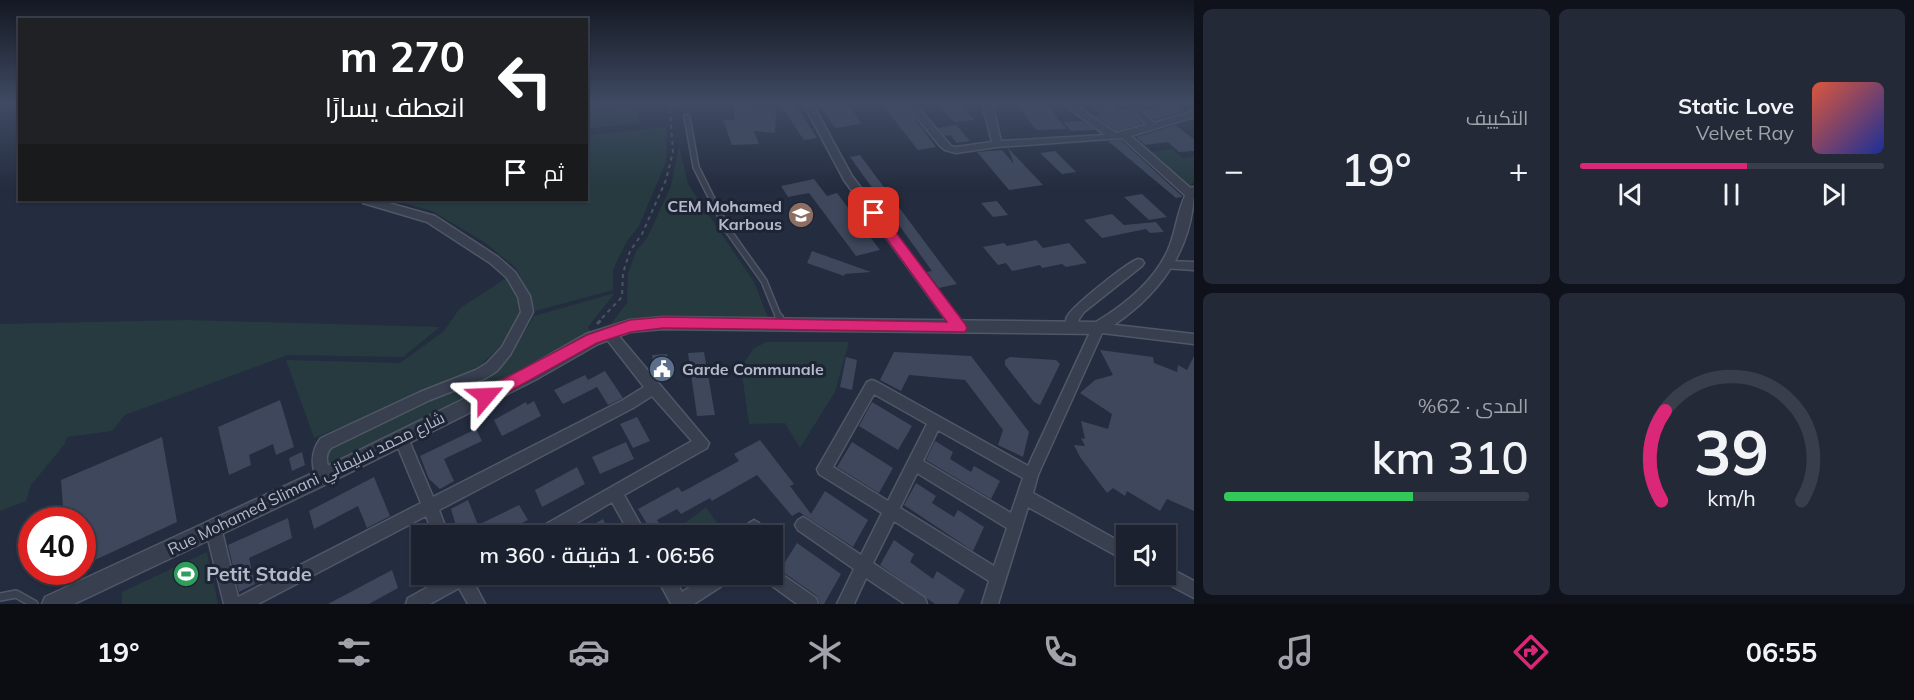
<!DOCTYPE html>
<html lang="ar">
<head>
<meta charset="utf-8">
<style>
	:root { --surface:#1b212f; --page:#242937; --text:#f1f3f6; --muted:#a0a3aa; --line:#393e4b; --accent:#db2777 }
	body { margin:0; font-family:Mulish,Cairo,sans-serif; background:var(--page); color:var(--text); direction:rtl; height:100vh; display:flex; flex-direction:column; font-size:22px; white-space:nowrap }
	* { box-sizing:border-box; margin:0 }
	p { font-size:20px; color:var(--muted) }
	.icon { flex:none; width:33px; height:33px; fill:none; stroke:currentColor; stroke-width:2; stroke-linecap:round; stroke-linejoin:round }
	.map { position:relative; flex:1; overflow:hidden; direction:ltr }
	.sheet { display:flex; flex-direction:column; gap:9px; padding:9px; background:#0f121a; width:720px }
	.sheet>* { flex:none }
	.top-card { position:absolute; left:18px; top:18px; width:570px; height:183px; border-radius:0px; box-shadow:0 2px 4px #0004,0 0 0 2px var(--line); direction:rtl; background:#202124; color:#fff; overflow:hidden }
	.buttons { position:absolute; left:1116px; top:525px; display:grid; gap:12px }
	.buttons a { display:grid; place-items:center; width:60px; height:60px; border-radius:0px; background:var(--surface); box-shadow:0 2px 4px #0004,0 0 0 2px var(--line); font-size:30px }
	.speed { position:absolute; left:18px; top:507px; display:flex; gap:12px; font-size:30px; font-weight:700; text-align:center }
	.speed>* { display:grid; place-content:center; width:78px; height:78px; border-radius:50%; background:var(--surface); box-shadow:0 2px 4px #0004,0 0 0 2px var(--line); line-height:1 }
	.speed .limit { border:9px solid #d22; background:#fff; color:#111 }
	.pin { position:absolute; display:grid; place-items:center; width:51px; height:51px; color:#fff; margin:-26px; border-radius:12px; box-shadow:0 3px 9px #0006 }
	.me { position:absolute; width:66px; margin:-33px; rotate:64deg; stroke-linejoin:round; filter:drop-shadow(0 0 4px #0008) }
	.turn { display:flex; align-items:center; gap:21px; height:126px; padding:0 24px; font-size:27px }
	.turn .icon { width:78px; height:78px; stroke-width:2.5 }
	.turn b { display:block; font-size:42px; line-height:51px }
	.then { display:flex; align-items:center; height:57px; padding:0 24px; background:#0003; gap:12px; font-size:22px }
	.big { font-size:45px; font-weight:600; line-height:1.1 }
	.sheet .tile { flex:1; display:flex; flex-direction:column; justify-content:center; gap:9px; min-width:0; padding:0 21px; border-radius:9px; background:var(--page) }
	.sheet .dial { align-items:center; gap:0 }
	.dial svg { height:156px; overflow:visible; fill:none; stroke:var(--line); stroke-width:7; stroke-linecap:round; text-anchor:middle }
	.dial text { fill:var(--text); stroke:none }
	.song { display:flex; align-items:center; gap:18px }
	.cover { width:72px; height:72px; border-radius:9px; background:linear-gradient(135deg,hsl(10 70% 55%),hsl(230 70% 35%)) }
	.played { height:6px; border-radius:3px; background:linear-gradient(90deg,var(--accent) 55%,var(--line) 55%) }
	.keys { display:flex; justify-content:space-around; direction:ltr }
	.heat { display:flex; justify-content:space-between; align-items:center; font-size:33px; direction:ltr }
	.charge { height:9px; border-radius:4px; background:linear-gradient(90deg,#34c759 62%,var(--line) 0) }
	.sheet .tiles { flex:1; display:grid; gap:9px; grid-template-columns:repeat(2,1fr) }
	.trip { position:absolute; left:411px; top:525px; width:372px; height:60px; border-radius:0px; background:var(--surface); box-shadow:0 2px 4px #0004,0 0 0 2px var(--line); font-weight:600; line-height:60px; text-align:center; direction:rtl }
	.tabs { display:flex; height:96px; justify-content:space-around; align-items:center; background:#0b0d13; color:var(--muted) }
	.tabs .icon { width:42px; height:42px }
	.tabs .active { color:var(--accent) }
	.tabs b { font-size:27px; color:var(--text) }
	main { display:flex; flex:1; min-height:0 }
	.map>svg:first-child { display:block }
</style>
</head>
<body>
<main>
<section class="sheet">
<div class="tiles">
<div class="tile">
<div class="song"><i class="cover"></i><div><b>Static Love</b><p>Velvet Ray</p></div></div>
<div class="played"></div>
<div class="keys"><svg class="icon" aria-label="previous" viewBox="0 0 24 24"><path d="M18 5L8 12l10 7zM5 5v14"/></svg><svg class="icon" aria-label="pause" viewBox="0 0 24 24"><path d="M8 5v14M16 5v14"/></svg><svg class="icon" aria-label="next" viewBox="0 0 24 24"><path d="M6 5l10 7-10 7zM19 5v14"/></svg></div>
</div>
<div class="tile"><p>التكييف</p>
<div class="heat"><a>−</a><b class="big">19°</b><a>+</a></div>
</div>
<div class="tile dial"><svg viewBox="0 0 100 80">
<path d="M14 69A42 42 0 1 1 86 69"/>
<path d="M14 69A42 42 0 0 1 16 23" stroke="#db2777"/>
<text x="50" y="56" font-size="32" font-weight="700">39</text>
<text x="50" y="72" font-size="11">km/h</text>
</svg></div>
<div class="tile"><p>المدى · 62%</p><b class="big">310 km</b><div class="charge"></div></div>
</div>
</section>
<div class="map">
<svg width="1194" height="604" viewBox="0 0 1194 604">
	<rect width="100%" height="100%" fill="#242c3f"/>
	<path fill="#263a40" d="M635 107 640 123 587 129V112Z
		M667 127 666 162 639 226 627 241 613 270V290L535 311 516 268 484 242 432 211 392 200H586L587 135Z
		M679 146 688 184 754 282 769 320 676 317 632 318 607 329 627 303 628 274 636 251 647 238 671 186Z
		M1172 149 1182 158 1194 156V180L1191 186 1151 152Z
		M506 278 515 289 520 315 499 348 469 375 314 438 286 360 400 363 444 331 460 308Z
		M615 293 588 327 592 335 327 469 326 449 433 397 493 373 524 333 534 316Z
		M186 320 440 327 403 357 288 355 125 415 112 431 67 437 64 445 31 485 26 501 0 511V324Z
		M766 342H849L835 392 800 448 785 423 749 424 741 367 753 349Z
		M706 507 725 535H695L684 524Z
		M207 552 218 604H122V592Z"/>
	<path fill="#3e475c" d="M779 103H795L817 138 804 140Z
		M818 103H847L862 124 835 128Z
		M881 103H903L936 147 918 150Z
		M959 103 974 120 954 122 940 106Z
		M1016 103H1049L1056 117 1067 129 1036 130Z
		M1090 103H1112L1119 110H1130L1142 124 1116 131 1094 115H1101Z
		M1148 103H1171L1185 111 1155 120 1145 110 1157 109Z
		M735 104 776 108 775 133 754 131 759 144 732 145 723 120H734Z
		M1083 121 1095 130 1071 131 1063 122Z
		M956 125 970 141 957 143 950 135 945 136 938 128Z
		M1175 125 1194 139V151L1179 152 1168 142 1145 145 1136 137Z
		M1121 140 1182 196V197L1176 198 1108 141Z
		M1008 148 1043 185 1009 190 977 152 1002 150 1014 164Z
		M1055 151 1076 172 1062 174 1040 153Z
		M860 155 945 269 957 284 939 288 927 272 932 271 850 157Z
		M814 179 827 196 837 193 880 250 856 256 809 193 788 197 781 186Z
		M1142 194 1167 217 1149 220 1124 197Z
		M997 201 1008 215 993 217 981 203Z
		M1112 214 1124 225 1156 222 1164 232 1150 233 1146 229 1102 238 1084 220Z
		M1036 240 1043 248 1069 243 1087 263 1066 267 1062 264 1042 268 1040 265 1012 271 1006 263 998 265 983 247 1004 243 1007 246Z
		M812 251 871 272 845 274 844 276 807 263Z
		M1100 350 1153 357 1154 363 1177 372 1178 365 1187 370 1194 356V511L1167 499 1160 511 1127 491 1125 496 1113 488 1107 493 1080 457 1074 445 1085 446 1081 438 1085 439 1081 421 1108 429 1112 414 1080 393 1095 380 1113 375Z
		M704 352 715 415 697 416 688 353Z
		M894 352 971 356 1029 432 1023 457 998 445 1003 430 965 380 909 375 901 391 880 380Z
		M667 354 669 366 654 367 652 355Z
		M846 357 857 360 852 390 840 387Z
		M1010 357 1056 360 1060 364 1040 405 1034 402 1005 365V360Z
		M605 371 623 398 608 405 597 387 563 404 554 390 585 375 588 380Z
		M280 400 294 447 276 455 273 444 249 455 251 465 229 475 218 427Z
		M534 401 541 416 502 436 494 420 526 402 527 405Z
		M872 402 912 426 898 450 859 426Z
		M637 417 650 441 633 448 620 424Z
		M476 429 482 441 444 459 454 481 440 489 429 479 420 456Z
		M162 437 177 522 82 566V520H64L61 480Z
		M760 440 794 484 790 486 811 514 825 491 868 520 853 547 799 512 792 516 757 475 712 501 710 498 681 514 677 509 657 520 667 536H654L638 509 678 487 682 492 739 461 734 454Z
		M935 441 953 452 950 459 971 472 974 466 1000 481 991 499 926 460Z
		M626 442 634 459 600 474 592 457Z
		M852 442 893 468 879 493 837 467Z
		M302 452 305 465 292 471 289 458Z
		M577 467 585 484 542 507 535 490Z
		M374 477 390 516 367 528 358 506 314 529 309 511Z
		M916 483 936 496 932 503 954 517 958 510 984 527 973 551 904 505Z
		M468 500 478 525 519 505 528 520 497 536H459L451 509Z
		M288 518 292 538 249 558 255 584 239 592 228 545Z
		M603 519 611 536H573Z
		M894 540 914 554 910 562 933 579 937 571 965 590 958 604H935L880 565Z
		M797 543 841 574 824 604H820L817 596 780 570Z
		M392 570 398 588 369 604H328Z"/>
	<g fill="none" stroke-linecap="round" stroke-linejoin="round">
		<g stroke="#505767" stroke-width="8">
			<path id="service-far1" d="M687 117 696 167 727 229 764 281 779 318"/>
		</g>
		<g stroke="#505767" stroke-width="10">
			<path id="service" d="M779 317 782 325
				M0 597 16 594 34 604"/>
		</g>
		<g stroke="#505767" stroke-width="3">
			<path id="minor" d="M669 103H682L673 107Z
				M803 103H812L852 176 963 324 965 328 963 332H955L844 180Z
				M905 103H914L951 146 956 147 992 142 982 103H992L1001 141 1105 135 1062 103H1072L1116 133 1146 125 1127 103H1136L1154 123 1194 111V117L1131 136 1194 191V198H1188L1122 138 997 147 956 153 945 150 940 146Z
				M362 200H378L435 216 498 257 515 272 530 296 533 312 510 355 497 371 486 378 430 400 331 448C321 459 333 470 328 482L323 484 318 482C311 467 310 452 321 438L420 392 476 370 487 363 502 347 521 312 518 297 507 278 490 263 427 222 363 203Z
				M1138 259 1142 260 1144 263 1142 266 1084 312 1079 319 1076 331H1068C1066 326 1065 321 1067 317 1071 307 1128 262 1138 259Z
				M1167 261 1194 262V270L1163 268 1161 265 1163 262Z
				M1098 323 1194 334V344L1102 333 1038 475 1033 493 1126 545V561L1028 507 998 604H982L989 581 894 521 873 563 925 598 927 604H905L866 578 854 604H837L854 569 798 530 795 525 798 520 803 517 808 520 861 555 882 513 819 474 817 469 867 382 872 380 877 382 1028 466 1092 328 1094 324ZM874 394 927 424 888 501 833 467ZM938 430 1023 478 1011 513 923 461ZM917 473 1007 528 994 566 900 508Z
				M609 328 613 329 709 443 707 448 624 495 647 536H631L612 502 555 536H532L534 531 692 441 652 396 633 408 439 510 449 536H434L426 516 258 604H224L205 527 208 522 213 519 218 522 221 527 238 597 421 503 394 438 396 433 401 432 406 433 433 497 623 400 644 387 605 337 603 333 605 329Z
				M754 520 759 523 764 536H749L746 528 749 523Z
				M1166 566 1194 581V598L1160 580 1158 574H1166Z
				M777 571 816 598 818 604H797L771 585 769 579 771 574Z
				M452 574H477L473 581 485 604H468L459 588 430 604H406L408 598Z
				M655 574H672L682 592 710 574H733L731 580 694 604H671Z"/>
		</g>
		<g stroke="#505767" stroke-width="3">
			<path id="tertiary" d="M1194 187C1194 251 1157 299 1103 332L1098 334 663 329 630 332 598 344 535 380 329 483 74 604H42L45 597 317 471 523 370 586 334 630 320 663 317 1096 322C1126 304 1157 279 1170 245 1177 226 1178 206 1189 188Z"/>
		</g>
		<path stroke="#44575d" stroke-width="2" stroke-dasharray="4 4" stroke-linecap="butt" d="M602 318 622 297 623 273 630 251 642 234 666 180 673 152 670 110"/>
		<path stroke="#44575d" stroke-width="3" stroke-dasharray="5 5" stroke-linecap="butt" d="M597 324 604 317"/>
		<use href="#service-far1" stroke="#383f4f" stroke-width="5"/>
		<use href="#service" stroke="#383f4f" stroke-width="7"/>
		<use href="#minor" fill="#383f4f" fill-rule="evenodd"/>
		<use href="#tertiary" fill="#383f4f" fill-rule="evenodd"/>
	</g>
	<linearGradient id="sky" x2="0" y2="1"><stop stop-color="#141823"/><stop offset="0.55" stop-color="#3f4b63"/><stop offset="1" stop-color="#3f4b63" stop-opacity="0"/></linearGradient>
	<rect width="1194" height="188" fill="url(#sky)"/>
	<path fill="#db2777" stroke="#8e194d" stroke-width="1.5" d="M874 209 879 210 965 324 967 328 965 332 663 328 631 332 597 343 492 401 486 403 481 401 479 396 481 391 587 335 630 320 663 317 947 322 870 216 868 213Z"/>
	<defs>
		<g id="school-disc" transform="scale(1.35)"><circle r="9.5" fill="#8d6e63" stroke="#1d2434"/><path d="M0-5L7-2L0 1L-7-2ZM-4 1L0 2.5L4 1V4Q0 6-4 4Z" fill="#fff"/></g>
		<g id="civic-disc" transform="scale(1.35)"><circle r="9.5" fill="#5c6f8a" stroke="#1d2434"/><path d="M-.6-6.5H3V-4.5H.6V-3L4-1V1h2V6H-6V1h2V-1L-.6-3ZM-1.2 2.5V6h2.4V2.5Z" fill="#fff"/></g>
		<g id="stadium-disc" transform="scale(1.35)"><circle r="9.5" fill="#2e9e5b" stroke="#1d2434"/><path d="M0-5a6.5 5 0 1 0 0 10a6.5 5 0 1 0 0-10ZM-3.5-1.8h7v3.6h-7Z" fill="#fff"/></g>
	</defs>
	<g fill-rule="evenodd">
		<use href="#school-disc" x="801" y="215"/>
		<use href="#civic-disc" x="662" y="369"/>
		<use href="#stadium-disc" x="186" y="574"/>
	</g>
	<g text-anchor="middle" stroke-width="6" stroke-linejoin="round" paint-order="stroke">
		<g font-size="16" font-weight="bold" fill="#b4baca" stroke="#1d2434" text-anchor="end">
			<text x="782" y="212">CEM Mohamed<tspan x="782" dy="18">Karbous</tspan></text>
			<text x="682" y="375" text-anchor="start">Garde Communale</text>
		</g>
		<g font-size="16" fill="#b4baca" stroke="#1d2434">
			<text transform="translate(306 483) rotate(-26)" y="6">Rue Mohamed Slimani شارع محمد سليماني</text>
		</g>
		<g font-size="20" font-weight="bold" fill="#b4baca" stroke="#1d2434" text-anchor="start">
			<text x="206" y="581">Petit Stade</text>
		</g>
	</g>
</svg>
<div class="buttons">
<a><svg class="icon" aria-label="sound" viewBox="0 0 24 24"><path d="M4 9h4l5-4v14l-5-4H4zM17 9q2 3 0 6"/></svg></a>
</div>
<div class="speed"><div class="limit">40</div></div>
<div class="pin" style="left:874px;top:213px;background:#d93025"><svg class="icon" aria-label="arrive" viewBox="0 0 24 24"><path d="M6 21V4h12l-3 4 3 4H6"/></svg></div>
<svg class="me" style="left:486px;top:396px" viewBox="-20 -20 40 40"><path d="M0-17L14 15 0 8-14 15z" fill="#db2777" stroke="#fff" stroke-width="4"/></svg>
<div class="trip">06:56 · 1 دقيقة · 360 m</div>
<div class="top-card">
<div class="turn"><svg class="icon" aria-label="left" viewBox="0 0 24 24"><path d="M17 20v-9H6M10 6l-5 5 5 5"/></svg><div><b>270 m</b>انعطف يسارًا</div></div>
<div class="then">ثم<svg class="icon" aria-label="arrive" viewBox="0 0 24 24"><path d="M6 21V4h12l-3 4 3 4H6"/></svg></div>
</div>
</div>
</main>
<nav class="tabs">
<b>06:55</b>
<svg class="icon active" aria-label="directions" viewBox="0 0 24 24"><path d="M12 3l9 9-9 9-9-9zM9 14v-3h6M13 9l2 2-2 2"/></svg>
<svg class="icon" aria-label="music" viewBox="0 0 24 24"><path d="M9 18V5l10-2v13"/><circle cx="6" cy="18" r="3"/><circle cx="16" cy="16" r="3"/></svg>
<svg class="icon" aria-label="phone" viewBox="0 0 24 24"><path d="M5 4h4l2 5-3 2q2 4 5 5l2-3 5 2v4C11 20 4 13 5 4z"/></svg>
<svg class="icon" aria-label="climate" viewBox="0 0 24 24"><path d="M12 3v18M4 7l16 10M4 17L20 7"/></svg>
<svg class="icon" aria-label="car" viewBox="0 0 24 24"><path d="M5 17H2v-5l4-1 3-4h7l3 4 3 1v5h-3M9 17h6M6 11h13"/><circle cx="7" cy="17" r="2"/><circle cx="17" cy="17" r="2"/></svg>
<svg class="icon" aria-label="filters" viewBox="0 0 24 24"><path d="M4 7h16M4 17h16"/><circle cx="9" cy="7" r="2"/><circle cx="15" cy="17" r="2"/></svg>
<b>19°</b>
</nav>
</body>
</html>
